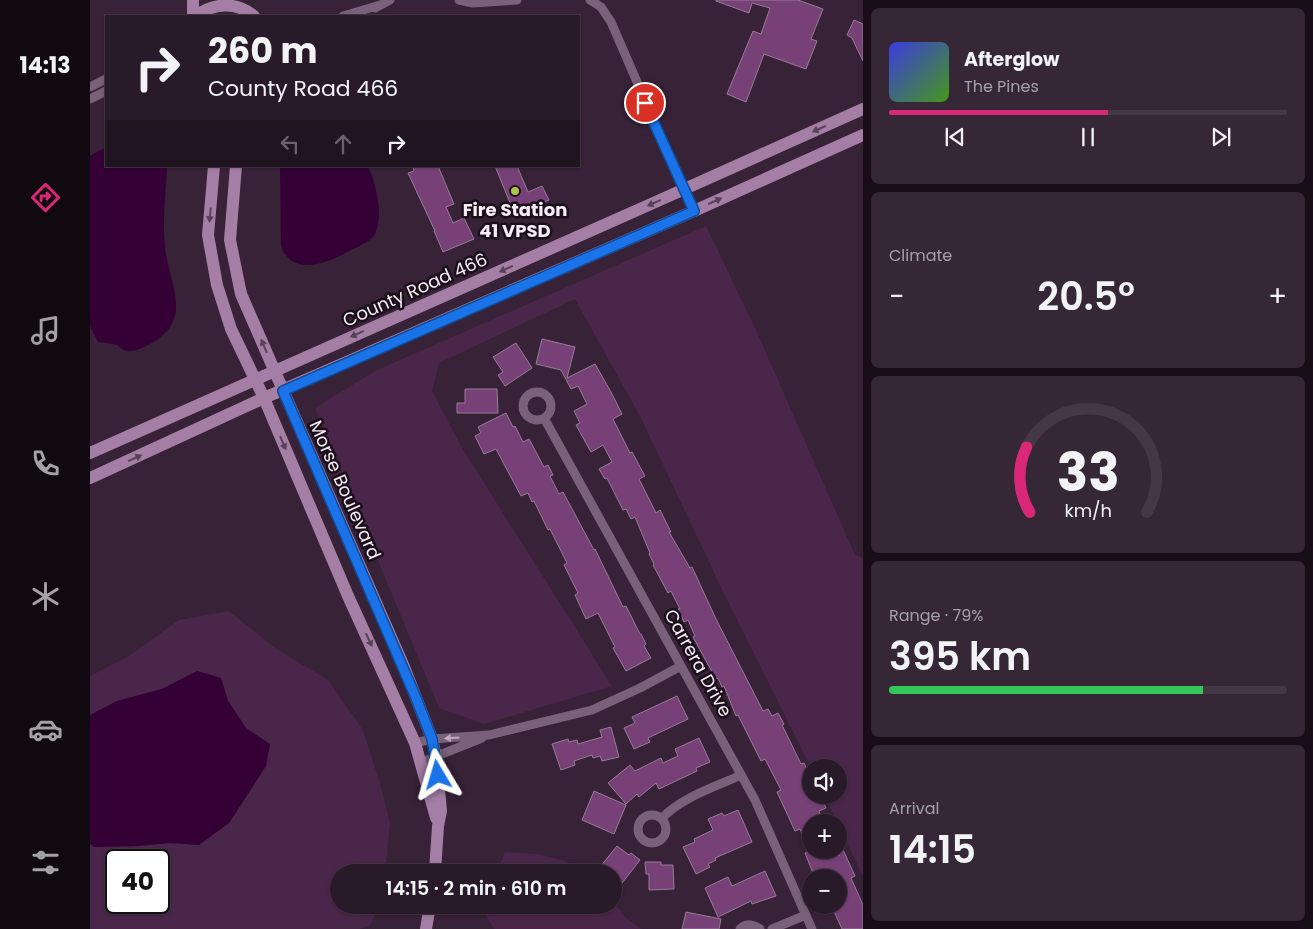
<!DOCTYPE html>
<html lang="en">
<head>
<meta charset="utf-8">
<style>
	:root { --surface:#291a29; --page:#352735; --text:#f1f3f6; --muted:#a5a1a8; --line:#453846; --accent:#db2777 }
	body { margin:0; font-family:Poppins,sans-serif; background:var(--page); color:var(--text); height:100vh; display:flex; flex-direction:column; font-size:19px; white-space:nowrap }
	* { box-sizing:border-box; margin:0 }
	p { font-size:16px; color:var(--muted) }
	.icon { flex:none; width:28px; height:28px; fill:none; stroke:currentColor; stroke-width:2; stroke-linecap:round; stroke-linejoin:round }
	.map { position:relative; flex:1; overflow:hidden }
	.drawer { display:flex; flex-direction:column; gap:8px; padding:8px; background:#170e17; width:450px }
	.drawer>* { flex:none }
	.guide { position:absolute; left:15px; top:15px; width:475px; height:152px; border-radius:0px; box-shadow:0 1px 4px #0004,0 0 0 1px var(--line); background:#291a29; color:var(--text); overflow:hidden }
	.tools { position:absolute; left:712px; top:759px; display:grid; gap:10px }
	.tools a { display:grid; place-items:center; width:45px; height:45px; border-radius:50%; background:var(--surface); box-shadow:0 1px 4px #0004,0 0 0 1px var(--line); font-size:25px }
	.speed { position:absolute; left:15px; top:849px; display:flex; gap:10px; font-size:25px; font-weight:700; text-align:center }
	.speed>* { display:grid; place-content:center; width:65px; height:65px; border-radius:50%; background:var(--surface); box-shadow:0 1px 4px #0004,0 0 0 1px var(--line); line-height:1 }
	.speed .limit { border:2px solid #111; border-radius:8px; background:#fff; color:#111 }
	.pin { position:absolute; display:grid; place-items:center; width:42px; height:42px; color:#fff; margin:-21px; border:2px solid #fff; border-radius:50%; box-shadow:0 1px 5px #0007 }
	.me { position:absolute; width:55px; margin:-28px; rotate:353deg; stroke-linejoin:round; filter:drop-shadow(0 0 4px #0008) }
	.turn { display:flex; align-items:center; gap:18px; height:105px; padding:0 20px; font-size:22px }
	.turn .icon { width:65px; height:65px; stroke-width:2.5 }
	.turn b { display:block; font-size:35px; line-height:42px }
	.lanes { display:flex; align-items:center; height:48px; padding:0 20px; background:#0003; justify-content:center; gap:25px; direction:ltr }
	.lanes .off { opacity:.35 }
	.big { font-size:38px; font-weight:600; line-height:1.1 }
	.drawer .tile { flex:1; display:flex; flex-direction:column; justify-content:center; gap:8px; min-width:0; padding:0 18px; border-radius:8px; background:var(--page) }
	.drawer .dial { align-items:center; gap:0 }
	.dial svg { height:130px; overflow:visible; fill:none; stroke:var(--line); stroke-width:7; stroke-linecap:round; text-anchor:middle }
	.dial text { fill:var(--text); stroke:none }
	.song { display:flex; align-items:center; gap:15px }
	.cover { width:60px; height:60px; border-radius:8px; background:linear-gradient(135deg,hsl(240 70% 55%),hsl(100 70% 35%)) }
	.played { height:5px; border-radius:2px; background:linear-gradient(90deg,var(--accent) 55%,var(--line) 55%) }
	.keys { display:flex; justify-content:space-around; direction:ltr }
	.heat { display:flex; justify-content:space-between; align-items:center; font-size:28px; direction:ltr }
	.charge { height:8px; border-radius:4px; background:linear-gradient(90deg,#34c759 79%,var(--line) 0) }
	.trip { position:absolute; left:240px; top:864px; width:292px; height:50px; border-radius:25px; background:var(--surface); box-shadow:0 1px 4px #0004,0 0 0 1px var(--line); font-weight:600; line-height:50px; text-align:center }
	main { display:flex; flex:1; min-height:0 }
	.tab-bar { display:flex; flex-direction:column; width:90px; justify-content:space-around; align-items:center; background:#100a10; color:var(--muted) }
	.tab-bar .icon { width:35px; height:35px }
	.tab-bar .active { color:var(--accent) }
	.tab-bar b { font-size:22px; color:var(--text) }
	.map>svg:first-child { display:block }
</style>
</head>
<body>
<main>
<nav class="tab-bar">
<b>14:13</b>
<svg class="icon active" aria-label="directions" viewBox="0 0 24 24"><path d="M12 3l9 9-9 9-9-9zM9 14v-3h6M13 9l2 2-2 2"/></svg>
<svg class="icon" aria-label="music" viewBox="0 0 24 24"><path d="M9 18V5l10-2v13"/><circle cx="6" cy="18" r="3"/><circle cx="16" cy="16" r="3"/></svg>
<svg class="icon" aria-label="phone" viewBox="0 0 24 24"><path d="M5 4h4l2 5-3 2q2 4 5 5l2-3 5 2v4C11 20 4 13 5 4z"/></svg>
<svg class="icon" aria-label="climate" viewBox="0 0 24 24"><path d="M12 3v18M4 7l16 10M4 17L20 7"/></svg>
<svg class="icon" aria-label="car" viewBox="0 0 24 24"><path d="M5 17H2v-5l4-1 3-4h7l3 4 3 1v5h-3M9 17h6M6 11h13"/><circle cx="7" cy="17" r="2"/><circle cx="17" cy="17" r="2"/></svg>
<svg class="icon" aria-label="filters" viewBox="0 0 24 24"><path d="M4 7h16M4 17h16"/><circle cx="9" cy="7" r="2"/><circle cx="15" cy="17" r="2"/></svg>
</nav>
<div class="map">
<svg width="773" height="929" viewBox="0 0 773 929">
	<rect width="100%" height="100%" fill="#372237"/>
	<path fill="#4b264b" fill-rule="evenodd" d="M616 226 666 330 765 555 773 558V876L734 795H749V768H721L629 583 551 418 485 299 349 363 342 391 372 448 522 686 394 724 349 708 225 408 285 371Z
		M139 611 185 648 238 680 273 730 291 787 300 823 295 872H249V905H290L280 925 270 929H0V844L4 847 48 846 80 843 109 845 139 823 161 790 180 744 156 728 138 701 131 678 108 671 72 689 27 701 0 715V676L39 656 89 620ZM26 860H69V902H26Z
		M415 852 447 854 475 861 493 872H407Z
		M524 903 535 917 551 929H404L395 913 393 905H524Z"/>
	<path fill="#340036" d="M16 147V166H77C76 193 72 220 75 247 78 283 105 318 62 343 56 346 43 353 37 351 33 350 30 347 27 345 21 343 14 343 8 342L0 326V156Z
		M190 166H278C286 184 294 215 285 234 281 241 270 246 263 249 245 259 212 276 196 255 193 253 192 248 191 245Z
		M107 671 131 678 138 701 156 728 180 744 176 766 139 823 109 845 80 843 48 846 4 847 0 844V715L27 701 72 689Z"/>
	<path fill="#774177" stroke="#957c95" d="M626 0H708L733 9 721 39 727 41 716 69 674 54 656 102 637 94 663 31 671 34 680 8 662 3 659 13 626 1Z
		M764 20 773 24V61L762 38 757 35Z
		M323 166H348L364 204 356 207 363 223 374 218 384 239 353 252 344 231H345L318 173 324 171Z
		M405 166H427L438 192 452 186 459 200 425 215Z
		M452 339 485 347 477 378 505 364 521 392 532 414 523 419 540 453 542 452 555 476 549 479 566 513 570 510 581 532H579L600 568 602 567 626 619 673 711 678 709 682 716 688 713 694 724 692 725 711 764 714 763 721 778V795H725L727 800 731 798 736 808 729 811 732 819 721 822V850H746L749 856V841L765 876 761 878 773 905V929H752L741 905H749V878H725L715 853 719 851 710 829 705 831 687 792 691 790 675 759 671 761 648 715 646 716 634 686 632 687 628 678 626 679 603 637 605 636 598 620 594 622 588 609H590L581 591 578 593 563 565 564 564 559 554 560 553 545 517 541 519 536 509 533 510 517 478 515 479 509 469 522 462 513 445 501 452 486 425 490 423 484 411 497 404 488 386 481 389 471 370 446 364Z
		M426 343 442 368 415 386 408 375 413 372 403 357Z
		M375 389H407L408 413H367V403H375Z
		M416 413 423 427 425 426 433 442 439 439 454 467 458 465 463 475 460 476 469 494 473 492 504 550 505 549 533 607 536 606 550 634H551L556 644 554 646 561 658 536 671 523 648 525 647 508 613 496 619 485 595 488 593 474 565 477 563 460 529 458 530 444 501 442 502 438 493 431 496 406 449 394 454 385 436 391 433 388 427Z
		M587 696 598 719 558 738 560 742 544 749 534 728 545 723 542 717Z
		M521 727 529 757 512 761 510 756 503 758 502 755 484 761 485 765 471 770 462 744 478 739 479 742 487 740 488 744 512 737 510 730Z
		M609 738 620 762 606 768 607 771 569 789 566 783 549 797 547 794 536 804 518 783 540 765 545 771 571 758 573 763 588 756 585 749Z
		M504 791 536 805 524 834 492 820Z
		M648 810 662 842 625 858 626 860 618 864 620 867 606 874 593 847 605 842 604 839 623 830 618 819 632 813 634 816Z
		M527 846 539 855 541 853 550 860 529 887 524 883V872H506Z
		M555 862H571V865H583L584 889 559 890V874H556Z
		M675 871 686 896 662 904 661 901 628 917 615 888 638 877 642 886Z
		M596 912 631 919 629 929H592Z"/>
	<g fill="none" stroke-linecap="round" stroke-linejoin="round">
		<path stroke="#796179" stroke-width="9" d="M369 0 383 3 427 0
			M500 0 511 7 521 22 594 190
			M285 8 300 0
			M253 16 290 5
			M0 87 16 79
			M0 99 16 91
			M433 406a14 14 0 1 1 28 0a14 14 0 1 1-28 0Z
			M454 418 665 800 722 929
			M325 743 342 739 399 735 502 710 550 688 591 666
			M332 762 392 738
			M548 829a14 14 0 1 1 28 0a14 14 0 1 1-28 0Z
			M572 818C592 797 625 787 651 775
			M650 929C656 923 664 924 670 929
			M682 929 716 915"/>
		<path stroke="#a57ea5" stroke-width="12" d="M103 0V16
			M106 16C123 3 146 1 164 16
			M124 166 118 235 127 285 141 329 174 398 258 596 325 743 346 818
			M146 166 140 240 151 294 314 667 342 739 346 757 351 811 348 826 345 872
			M0 453C258 338 516 225 773 109
			M0 478 174 398 604 211 773 135
			M336 929 340 905"/>
	</g>
	<defs><path id="oneway-solid" d="M-6-.8H1V-3.2L6.5 0L1 3.2V.8H-6Z" transform="scale(1.25)"/></defs>
	<g fill="#584258">
		<use href="#oneway-solid" transform="translate(729 129) rotate(156)"/>
		<use href="#oneway-solid" transform="translate(625 201) rotate(-24)"/>
		<use href="#oneway-solid" transform="translate(564 203) rotate(156)"/>
		<use href="#oneway-solid" transform="translate(120 215) rotate(96)"/>
		<use href="#oneway-solid" transform="translate(416 269) rotate(156)"/>
		<use href="#oneway-solid" transform="translate(267 334) rotate(156)"/>
		<use href="#oneway-solid" transform="translate(174 346) rotate(-113)"/>
		<use href="#oneway-solid" transform="translate(193 443) rotate(67)"/>
		<use href="#oneway-solid" transform="translate(45 458) rotate(-24)"/>
		<use href="#oneway-solid" transform="translate(279 640) rotate(65)"/>
	</g>
	<use fill="#bfadbf" href="#oneway-solid" transform="translate(362 738) rotate(176)"/>
	<g fill="none" stroke-linecap="round" stroke-linejoin="round">
		<g stroke="#114b97" stroke-width="12">
			<path id="route" d="M348 775 342 739 326 698 193 391 604 211 555 103"/>
		</g>
		<use href="#route" stroke="#1a73e8" stroke-width="9"/>
	</g>
	<circle fill="#b2c34c" stroke="#191019" stroke-width="2" cx="425" cy="191" r="5"/>
	<g text-anchor="middle" stroke-width="5" stroke-linejoin="round" paint-order="stroke">
		<g font-size="18" font-weight="bold" fill="#f9ebf9" stroke="#191019">
			<text x="425" y="216">Fire Station<tspan x="425" dy="21">41 VPSD</tspan></text>
		</g>
		<g font-size="18" fill="#f9ebf9" stroke="#191019">
			<text transform="translate(325 290) rotate(-24)" y="6">County Road 466</text>
			<text transform="translate(255 490) rotate(66)" y="6">Morse Boulevard</text>
			<text transform="translate(608 663) rotate(61)" y="6">Carrera Drive</text>
		</g>
	</g>
</svg>
<div class="tools">
<a><svg class="icon" aria-label="sound" viewBox="0 0 24 24"><path d="M4 9h4l5-4v14l-5-4H4zM17 9q2 3 0 6"/></svg></a>
<a>+</a>
<a>−</a>
</div>
<div class="speed"><div class="limit">40</div></div>
<div class="pin" style="left:555px;top:103px;background:#d93025"><svg class="icon" aria-label="arrive" viewBox="0 0 24 24"><path d="M6 21V4h12l-3 4 3 4H6"/></svg></div>
<svg class="me" style="left:348px;top:775px" viewBox="-20 -20 40 40"><path d="M0-17L14 15 0 8-14 15z" fill="#1a73e8" stroke="#fff" stroke-width="4"/></svg>
<div class="trip">14:15 · 2 min · 610 m</div>
<div class="guide">
<div class="turn"><svg class="icon" aria-label="right" viewBox="0 0 24 24"><path d="M7 20v-9h11M14 6l5 5-5 5"/></svg><div><b>260 m</b>County Road 466</div></div>
<div class="lanes"><svg class="icon off" aria-label="left" viewBox="0 0 24 24"><path d="M17 20v-9H6M10 6l-5 5 5 5"/></svg><svg class="icon off" aria-label="ahead" viewBox="0 0 24 24"><path d="M12 20V5M6 11l6-6 6 6"/></svg><svg class="icon" aria-label="right" viewBox="0 0 24 24"><path d="M7 20v-9h11M14 6l5 5-5 5"/></svg></div>
</div>
</div>
<section class="drawer">
<div class="tile">
<div class="song"><i class="cover"></i><div><b>Afterglow</b><p>The Pines</p></div></div>
<div class="played"></div>
<div class="keys"><svg class="icon" aria-label="previous" viewBox="0 0 24 24"><path d="M18 5L8 12l10 7zM5 5v14"/></svg><svg class="icon" aria-label="pause" viewBox="0 0 24 24"><path d="M8 5v14M16 5v14"/></svg><svg class="icon" aria-label="next" viewBox="0 0 24 24"><path d="M6 5l10 7-10 7zM19 5v14"/></svg></div>
</div>
<div class="tile"><p>Climate</p>
<div class="heat"><a>−</a><b class="big">20.5°</b><a>+</a></div>
</div>
<div class="tile dial"><svg viewBox="0 0 100 80">
<path d="M14 69A42 42 0 1 1 86 69"/>
<path d="M14 69A42 42 0 0 1 12 29" stroke="#db2777"/>
<text x="50" y="56" font-size="32" font-weight="700">33</text>
<text x="50" y="72" font-size="11">km/h</text>
</svg></div>
<div class="tile"><p>Range · 79%</p><b class="big">395 km</b><div class="charge"></div></div>
<div class="tile"><p>Arrival</p><b class="big">14:15</b></div>
</section>
</main>
</body>
</html>
